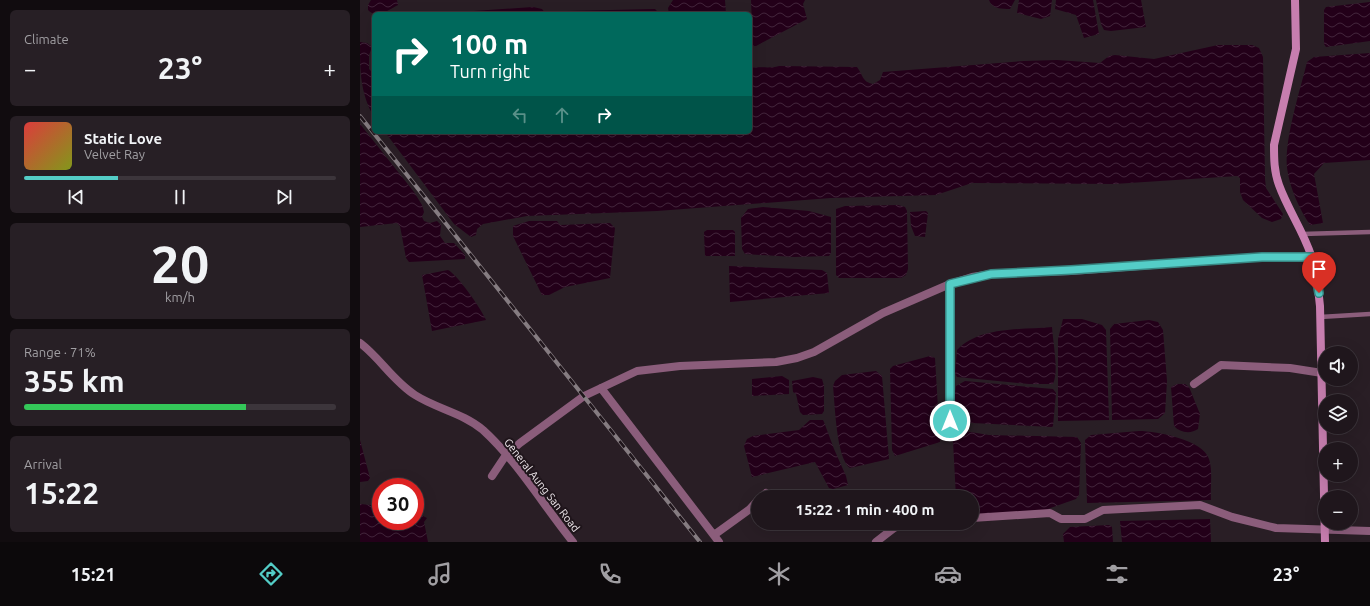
<!DOCTYPE html>
<html lang="en">
<head>
<meta charset="utf-8">
<style>
	:root { --surface:#1f161c; --page:#271f25; --text:#f1f3f6; --muted:#a19fa3; --line:#3c353b; --accent:#54cdc7 }
	body { margin:0; font-family:Ubuntu,sans-serif; background:var(--page); color:var(--text); height:100vh; display:flex; flex-direction:column; font-size:15px; white-space:nowrap }
	* { box-sizing:border-box; margin:0 }
	p { font-size:13px; color:var(--muted) }
	.icon { flex:none; width:22px; height:22px; fill:none; stroke:currentColor; stroke-width:2; stroke-linecap:round; stroke-linejoin:round }
	.map { position:relative; flex:1; overflow:hidden }
	.details { display:flex; flex-direction:column; gap:10px; padding:10px; background:#110c0f; width:360px }
	.details>* { flex:none }
	.hud { position:absolute; left:12px; top:12px; width:380px; height:122px; border-radius:6px; box-shadow:0 4px 16px #0002,0 0 0 1px var(--line); background:#00695c; color:#fff; overflow:hidden }
	.tools { position:absolute; left:958px; top:346px; display:grid; gap:8px }
	.tools a { display:grid; place-items:center; width:40px; height:40px; border-radius:50%; background:var(--surface); box-shadow:0 4px 16px #0002,0 0 0 1px var(--line); font-size:20px }
	.speed { position:absolute; left:12px; top:478px; display:flex; gap:8px; font-size:20px; font-weight:700; text-align:center }
	.speed>* { display:grid; place-content:center; width:52px; height:52px; border-radius:50%; background:var(--surface); box-shadow:0 4px 16px #0002,0 0 0 1px var(--line); line-height:1 }
	.speed .limit { border:6px solid #d22; background:#fff; color:#111 }
	.pin { position:absolute; display:grid; place-items:center; width:34px; height:34px; color:#fff; margin:-41px -17px; border-radius:50% 50% 50% 0; rotate:-45deg; box-shadow:0 0 4px #0007 }
	.pin .icon { rotate:45deg }
	.me { position:absolute; width:44px; margin:-22px; rotate:0deg; stroke-linejoin:round; filter:drop-shadow(0 0 3px #0008) }
	.turn { display:flex; align-items:center; gap:14px; height:84px; padding:0 12px; font-size:18px }
	.turn .icon { width:52px; height:52px; stroke-width:2.5 }
	.turn b { display:block; font-size:28px; line-height:34px }
	.lanes { display:flex; align-items:center; height:38px; padding:0 12px; background:#0003; justify-content:center; gap:20px; direction:ltr }
	.lanes .off { opacity:.35 }
	.big { font-size:30px; font-weight:700; line-height:1.1 }
	.details .widget { flex:1; display:flex; flex-direction:column; justify-content:center; gap:6px; min-width:0; padding:0 14px; border-radius:6px; background:var(--page) }
	.details .dial { align-items:center; gap:0 }
	.dial b { font-size:52px; line-height:1 }
	.song { display:flex; align-items:center; gap:12px }
	.cover { width:48px; height:48px; border-radius:6px; background:linear-gradient(135deg,hsl(0 70% 55%),hsl(70 70% 35%)) }
	.played { height:4px; border-radius:2px; background:linear-gradient(90deg,var(--accent) 30%,var(--line) 30%) }
	.keys { display:flex; justify-content:space-around; direction:ltr }
	.heat { display:flex; justify-content:space-between; align-items:center; font-size:22px; direction:ltr }
	.charge { height:6px; border-radius:3px; background:linear-gradient(90deg,#34c759 71%,var(--line) 0) }
	.trip { position:absolute; left:391px; top:490px; width:228px; height:40px; border-radius:20px; background:var(--surface); box-shadow:0 4px 16px #0002,0 0 0 1px var(--line); font-weight:700; line-height:40px; text-align:center }
	.dock { display:flex; height:64px; justify-content:space-around; align-items:center; background:#0c090b; color:var(--muted) }
	.dock .icon { width:28px; height:28px }
	.dock .selected { color:var(--accent) }
	.dock b { font-size:18px; color:var(--text) }
	main { display:flex; flex:1; min-height:0 }
	.map>svg:first-child { display:block }
</style>
</head>
<body>
<main>
<section class="details">
<div class="widget"><p>Climate</p>
<div class="heat"><a>−</a><b class="big">23°</b><a>+</a></div>
</div>
<div class="widget">
<div class="song"><i class="cover"></i><div><b>Static Love</b><p>Velvet Ray</p></div></div>
<div class="played"></div>
<div class="keys"><svg class="icon" aria-label="previous" viewBox="0 0 24 24"><path d="M18 5L8 12l10 7zM5 5v14"/></svg><svg class="icon" aria-label="pause" viewBox="0 0 24 24"><path d="M8 5v14M16 5v14"/></svg><svg class="icon" aria-label="next" viewBox="0 0 24 24"><path d="M6 5l10 7-10 7zM19 5v14"/></svg></div>
</div>
<div class="widget dial"><b>20</b><p>km/h</p></div>
<div class="widget"><p>Range · 71%</p><b class="big">355 km</b><div class="charge"></div></div>
<div class="widget"><p>Arrival</p><b class="big">15:22</b></div>
</section>
<div class="map">
<svg width="1010" height="542" viewBox="0 0 1010 542">
	<defs>
		<pattern id="water-waves" width="16" height="10" patternUnits="userSpaceOnUse"><rect width="16" height="10" fill="#230019"/><path d="M0 5q4-4 8 0t8 0" fill="none" stroke="#43253b"/></pattern>
	</defs>
	<rect width="100%" height="100%" fill="#291e25"/>
	<path fill="url(#water-waves)" d="M11 0H37L38 5C29 10 16 19 8 10V5Z
		M313 0H365L366 14H309L308 8Z
		M391 0H445L443 4 447 19 396 46H393Z
		M629 0H655L650 9C642 9 632 9 629 0Z
		M659 0H692L690 16 681 19 657 13Z
		M696 0H733L739 34 724 38 716 15 695 9Z
		M736 0H781L786 27 751 31 744 30 741 24Z
		M1010 2V41L966 47 964 44V10L966 7Z
		M173 7 182 9 186 14H70Z
		M295 9 300 14H201L206 11Z
		M0 42 7 43 12 47 9 55V69L14 74V117C0 93 0 70 0 42Z
		M858 45H892L899 48 903 57 905 179 906 188 923 214 921 219 912 222 902 218 883 200 880 192V178L877 176 754 184 612 183 576 195 471 198 297 211 167 216 123 224 117 229 116 235 111 237 94 224 25 132H390V68C400 66 409 69 419 66L497 67C503 75 502 82 513 84L520 80 523 72 664 61 697 60 740 63 749 56 755 55 794 59Z
		M1010 53V160L964 163 954 174 963 223 950 225C939 208 930 189 927 168 924 140 940 91 947 62L954 57Z
		M0 124 54 192 62 205 64 212 62 217 64 221 70 223 77 221 81 225 80 236 85 243H94L105 255V259L49 262 46 258 40 226 37 223 0 227Z
		M538 205 545 207 547 211 548 269 546 275 541 278H479L476 275V209L485 206Z
		M403 207 449 211 471 217V253L469 256 434 257 385 254 382 249 381 218 388 209Z
		M566 211 568 213 565 237 555 236 551 226 550 212Z
		M169 221H197L200 225 250 223 255 228 250 278 205 287 189 295H182L153 236V226Z
		M347 230H373L375 232V256H345L344 232Z
		M369 266 462 270 467 273 469 293 370 302Z
		M88 270C97 274 122 310 126 320L72 331 62 275Z
		M703 319H722L742 325 746 330 749 420 698 421V339Z
		M789 320 798 322 803 330 807 381 805 413 798 419 752 420 750 329 754 324Z
		M692 327C693 343 699 371 693 384H669L597 377 595 373 597 350C620 326 661 330 692 327Z
		M570 356 575 358 580 442 535 456 532 450 530 369 533 366Z
		M516 371 522 376 529 459 490 468C476 458 475 404 473 386L475 381 482 375Z
		M422 376 429 380V394L392 396V379Z
		M453 377 462 379 464 386V411L462 414 443 415 440 412 436 394 433 392 432 381Z
		M605 381 693 389 696 393 693 426 692 427 592 422 591 420 596 386Z
		M817 384H825L829 387 840 414 838 429C831 434 820 433 814 426L811 387Z
		M450 420H463L464 422 474 449 486 476 488 485 473 489 469 488 455 462 392 477 384 446 387 439 393 436 439 430Z
		M598 430 629 435 717 437 721 443 719 495 716 499 682 511 612 516V497H596L593 441 594 433Z
		M779 431C797 431 843 440 849 459 853 471 850 488 851 500L727 503 725 440 731 435Z
		M0 440 10 478 8 481 0 482Z
		M0 504 21 506V521H55V512L67 518 64 522 68 542H0Z
		M850 519 851 542H762L760 521Z
		M749 525 752 527 753 542H704L703 534 710 527Z"/>
	<g fill="none" stroke-linecap="round" stroke-linejoin="round">
		<path stroke="#8b5d7b" stroke-width="4.5" d="M942 234 1010 232
			M960 317 1010 314"/>
		<path stroke="#8b5d7b" stroke-width="8" d="M590 284V421
			M0 343C20 358 33 381 55 395 77 409 103 413 123 430 158 462 183 505 213 542
			M834 384 861 365 930 368 962 373
			M241 388 359 542
			M132 476 146 455 160 443 224 396 277 371 320 366 416 362 437 358 454 352 523 313 590 284 612 277 631 274 711 271 902 257H952
			M402 497 406 493
			M612 518 690 513 701 519H725L743 510 840 505 872 517 916 528 1010 531
			M354 535 390 509 398 500
			M516 542 534 528 548 523"/>
		<path stroke="#c77eaf" stroke-width="8" d="M935 0 936 49 914 145C914 158 914 172 919 185 928 210 944 232 952 258 957 273 958 289 960 306L965 542"/>
		<g stroke="#857c81" stroke-width="4">
			<path id="rail" d="M0 116 340 542"/>
		</g>
		<use href="#rail" stroke="#1f151b" stroke-width="2.5" stroke-dasharray="8" stroke-linecap="butt"/>
	</g>
	<g fill="none" stroke-linecap="round" stroke-linejoin="round">
		<g stroke="#378581" stroke-width="10">
			<path id="route" d="M590 421V284L631 274 711 270 902 257H952L959 293"/>
		</g>
		<use href="#route" stroke="#54cdc7" stroke-width="7"/>
	</g>
	<g text-anchor="middle" stroke-width="4" stroke-linejoin="round" paint-order="stroke">
		<g font-size="11" fill="#efe8ec" stroke="#1f151b">
			<text transform="translate(182 485) rotate(52)" y="4">General Aung San Road</text>
		</g>
	</g>
</svg>
<div class="tools">
<a><svg class="icon" aria-label="sound" viewBox="0 0 24 24"><path d="M4 9h4l5-4v14l-5-4H4zM17 9q2 3 0 6"/></svg></a>
<a><svg class="icon" aria-label="layers" viewBox="0 0 24 24"><path d="M12 4l9 5-9 5-9-5zM3 14l9 5 9-5"/></svg></a>
<a>+</a>
<a>−</a>
</div>
<div class="speed"><div class="limit">30</div></div>
<div class="pin" style="left:959px;top:293px;background:#d93025"><svg class="icon" aria-label="arrive" viewBox="0 0 24 24"><path d="M6 21V4h12l-3 4 3 4H6"/></svg></div>
<svg class="me" style="left:590px;top:421px" viewBox="-20 -20 40 40"><circle r="17" fill="#54cdc7" stroke="#fff" stroke-width="3"/><path d="M0-11L8 9 0 5-8 9z" fill="#fff"/></svg>
<div class="trip">15:22 · 1 min · 400 m</div>
<div class="hud">
<div class="turn"><svg class="icon" aria-label="right" viewBox="0 0 24 24"><path d="M7 20v-9h11M14 6l5 5-5 5"/></svg><div><b>100 m</b>Turn right</div></div>
<div class="lanes"><svg class="icon off" aria-label="left" viewBox="0 0 24 24"><path d="M17 20v-9H6M10 6l-5 5 5 5"/></svg><svg class="icon off" aria-label="ahead" viewBox="0 0 24 24"><path d="M12 20V5M6 11l6-6 6 6"/></svg><svg class="icon" aria-label="right" viewBox="0 0 24 24"><path d="M7 20v-9h11M14 6l5 5-5 5"/></svg></div>
</div>
</div>
</main>
<nav class="dock">
<b>15:21</b>
<svg class="icon selected" aria-label="directions" viewBox="0 0 24 24"><path d="M12 3l9 9-9 9-9-9zM9 14v-3h6M13 9l2 2-2 2"/></svg>
<svg class="icon" aria-label="music" viewBox="0 0 24 24"><path d="M9 18V5l10-2v13"/><circle cx="6" cy="18" r="3"/><circle cx="16" cy="16" r="3"/></svg>
<svg class="icon" aria-label="phone" viewBox="0 0 24 24"><path d="M5 4h4l2 5-3 2q2 4 5 5l2-3 5 2v4C11 20 4 13 5 4z"/></svg>
<svg class="icon" aria-label="climate" viewBox="0 0 24 24"><path d="M12 3v18M4 7l16 10M4 17L20 7"/></svg>
<svg class="icon" aria-label="car" viewBox="0 0 24 24"><path d="M5 17H2v-5l4-1 3-4h7l3 4 3 1v5h-3M9 17h6M6 11h13"/><circle cx="7" cy="17" r="2"/><circle cx="17" cy="17" r="2"/></svg>
<svg class="icon" aria-label="filters" viewBox="0 0 24 24"><path d="M4 7h16M4 17h16"/><circle cx="9" cy="7" r="2"/><circle cx="15" cy="17" r="2"/></svg>
<b>23°</b>
</nav>
</body>
</html>
